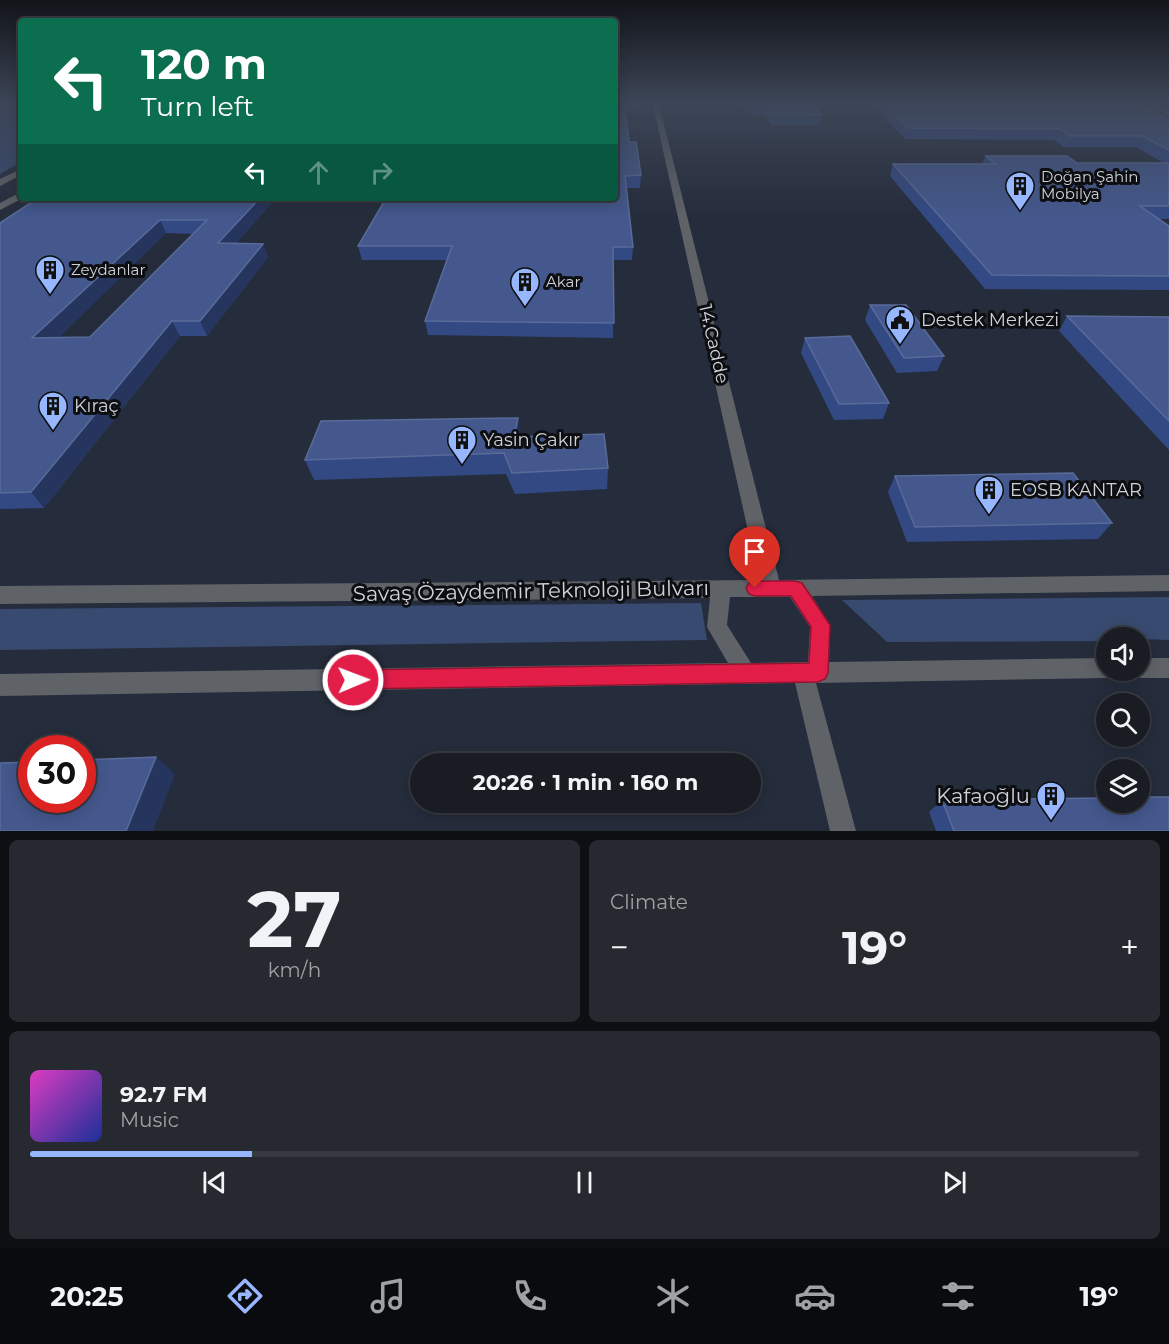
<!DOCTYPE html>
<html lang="en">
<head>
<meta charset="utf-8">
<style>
	:root { --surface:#191c22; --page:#26292f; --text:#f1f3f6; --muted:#9fa1a5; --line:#373a40; --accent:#96b6fd }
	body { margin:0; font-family:Montserrat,sans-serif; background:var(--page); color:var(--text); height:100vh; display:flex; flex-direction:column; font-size:22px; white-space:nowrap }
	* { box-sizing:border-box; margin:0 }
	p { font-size:20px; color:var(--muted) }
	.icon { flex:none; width:33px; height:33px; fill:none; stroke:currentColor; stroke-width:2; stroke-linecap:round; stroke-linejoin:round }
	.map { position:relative; height:831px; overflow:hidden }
	.drawer { display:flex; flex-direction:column; gap:9px; padding:9px; background:#0e0f13; flex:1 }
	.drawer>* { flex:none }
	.hud { position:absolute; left:18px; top:18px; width:600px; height:183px; border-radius:6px; box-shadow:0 3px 15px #0003,0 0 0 2px var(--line); background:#0b6e4f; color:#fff; overflow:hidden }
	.controls { position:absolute; left:1096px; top:627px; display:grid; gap:12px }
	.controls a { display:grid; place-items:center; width:54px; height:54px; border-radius:50%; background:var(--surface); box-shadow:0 3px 15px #0003,0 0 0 2px var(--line); font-size:30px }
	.speed { position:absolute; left:18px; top:735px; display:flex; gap:12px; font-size:30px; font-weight:700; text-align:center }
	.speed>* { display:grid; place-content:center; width:78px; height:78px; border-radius:50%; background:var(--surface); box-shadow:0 3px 15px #0003,0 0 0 2px var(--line); line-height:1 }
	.speed .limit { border:9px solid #d22; background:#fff; color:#111 }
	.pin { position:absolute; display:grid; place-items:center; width:51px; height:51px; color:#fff; margin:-62px -26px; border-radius:50% 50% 50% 0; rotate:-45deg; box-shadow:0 0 6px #0007 }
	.pin .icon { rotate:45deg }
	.me { position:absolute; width:66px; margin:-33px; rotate:89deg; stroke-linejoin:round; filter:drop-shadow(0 0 4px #0008) }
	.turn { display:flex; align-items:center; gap:21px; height:126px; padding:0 24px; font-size:27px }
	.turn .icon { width:78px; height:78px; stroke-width:2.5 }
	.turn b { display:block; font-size:42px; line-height:51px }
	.lanes { display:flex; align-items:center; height:57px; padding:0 24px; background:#0003; justify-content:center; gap:30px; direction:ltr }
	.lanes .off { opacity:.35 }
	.big { font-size:45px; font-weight:700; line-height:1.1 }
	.drawer .card { flex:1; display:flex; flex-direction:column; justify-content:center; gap:9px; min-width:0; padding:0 21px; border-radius:9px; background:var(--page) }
	.drawer .dial { align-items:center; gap:0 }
	.dial b { font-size:78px; line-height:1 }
	.song { display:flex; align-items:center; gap:18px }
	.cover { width:72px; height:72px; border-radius:9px; background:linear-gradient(135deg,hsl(310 70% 55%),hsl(230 70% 35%)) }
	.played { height:6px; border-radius:3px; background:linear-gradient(90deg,var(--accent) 20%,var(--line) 20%) }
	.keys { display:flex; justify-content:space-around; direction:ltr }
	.heat { display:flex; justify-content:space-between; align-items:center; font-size:33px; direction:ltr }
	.drawer .tiles { flex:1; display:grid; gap:9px; grid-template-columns:1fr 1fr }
	.card:last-child { grid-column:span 2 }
	.trip { position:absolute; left:410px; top:753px; width:351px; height:60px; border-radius:30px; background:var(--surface); box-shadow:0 3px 15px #0003,0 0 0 2px var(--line); font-weight:700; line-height:60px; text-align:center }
	.menu { display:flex; height:96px; justify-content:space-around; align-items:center; background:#0a0b0e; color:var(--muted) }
	.menu .icon { width:42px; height:42px }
	.menu .on { color:var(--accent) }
	.menu b { font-size:27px; color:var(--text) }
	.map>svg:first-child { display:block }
</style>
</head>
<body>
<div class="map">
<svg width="1169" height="831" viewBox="0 0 1169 831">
	<rect width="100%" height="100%" fill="#21252e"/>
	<path fill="#252c3b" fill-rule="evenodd" d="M0 101H21V198H615V101H1169V831H0ZM1107 638H1140V670H1107ZM1107 704H1140V736H1107ZM32 748H82V800H32ZM420 764H750V802H420ZM1107 770H1140V802H1107Z"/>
	<path fill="#394a70" d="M0 101H21V162L0 174Z
		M1169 597V640L1107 638V641L887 642 842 600Z
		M701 603 707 640 0 650V609Z"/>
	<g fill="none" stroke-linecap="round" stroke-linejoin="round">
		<path fill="#5f6267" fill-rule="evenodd" d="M652 101H658L779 580 1169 575V591L812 596 830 625 829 662 1107 658V670H1117L1115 675 1107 678 816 683 856 831H830L795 683 0 696V674L728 663 707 627 710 598 0 604V586L759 580ZM730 597H790L810 627 808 662 751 663 727 625Z
			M1138 101H1146L1169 111V116Z
			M21 169V175L0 186V179Z
			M21 192 23 198 0 210V203Z
			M1140 658H1169V678H1140L1132 675 1130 670H1140Z"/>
	</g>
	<path fill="#334984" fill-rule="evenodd" d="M615 101H638V110L625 111 629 142 641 175 640 188H627L633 247 632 260H613V338L428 335 425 321 447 260H362L358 246Z
		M740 101H811L822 115 819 125H771L765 115 747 114Z
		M869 101H983L987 104H1059L1053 101H1132L1169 119V219H1159L1169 226V290L985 289 890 176 893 164H982L986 156 1077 163H1164L1136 147H1064L1054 140 905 139Z
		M276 198 236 243 263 244 268 257 207 336H180L44 508 0 509V223ZM166 233 194 234 90 337 58 338Z
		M870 305 944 356 937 371 897 373 865 320Z
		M1067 316 1169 317V450L1059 331Z
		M805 338 889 403 883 419 834 420 801 353Z
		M519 437 608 468 607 489 515 494 506 474 314 480 305 460Z
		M895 476 1112 523 1098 539 907 542 888 492Z
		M942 800 1169 831H936L929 812Z"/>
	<path fill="#25355e" d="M260 198H276L224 257 218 243Z
		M160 220 166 233 43 353 32 338Z
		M263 244 268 257 207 336 200 321Z
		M172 321 180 336 44 508 31 492Z
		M518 418 520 439 514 437Z
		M156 757 175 774 153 831H126Z"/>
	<path fill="#44588d" stroke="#596b99" stroke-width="1.5" fill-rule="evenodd" d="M615 101H624L629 142H636L641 175 625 176 633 247H613L614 323 425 321 452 246H358L386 198H615Z
		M747 101H811L822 115 773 114 767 104H749Z
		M882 101H983L987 104H1083L1077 101H1132L1169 119V150L1142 136H1070L1060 129 908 128Z
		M986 156H1067L1077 163H1169V206H1140L1169 226V276L992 275 893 164H996Z
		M38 198H260L218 243 263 244 200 321H172L31 492 0 493V223ZM160 220H207L90 337 32 338Z
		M870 305H906L944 356 904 358Z
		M1067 316 1169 317V421Z
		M850 336 889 403 839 404 805 338Z
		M518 418 514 437 604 434 608 468 512 473 504 453 305 460 321 421Z
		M1073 473 1112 523 915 527 895 476Z
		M156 757 126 831H0V763L32 762V800H82V760Z
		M1140 797H1169V831H954L942 800 1107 798V802H1140Z"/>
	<linearGradient id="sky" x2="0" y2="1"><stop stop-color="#121419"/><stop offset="0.47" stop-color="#3d4657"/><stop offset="1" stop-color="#3d4657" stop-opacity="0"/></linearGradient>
	<rect width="1169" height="217" fill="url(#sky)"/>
	<path fill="#e11d48" stroke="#92132f" stroke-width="1.5" d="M755 581H795L802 583 830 625 828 673 825 679 818 682 353 689 346 687 343 680 346 673 353 670 809 663 811 627 791 596H755L749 594 746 588 749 583Z"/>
	<defs>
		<g id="building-pin" transform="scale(1.5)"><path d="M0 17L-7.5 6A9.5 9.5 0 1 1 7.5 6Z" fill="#96b6fd" stroke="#0c0e12"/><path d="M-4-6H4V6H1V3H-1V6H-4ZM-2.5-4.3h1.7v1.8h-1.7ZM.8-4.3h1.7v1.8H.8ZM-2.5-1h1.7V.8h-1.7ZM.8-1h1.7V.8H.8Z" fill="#111"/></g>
		<g id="civic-pin" transform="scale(1.5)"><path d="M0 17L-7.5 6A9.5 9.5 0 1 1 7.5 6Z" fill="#96b6fd" stroke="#0c0e12"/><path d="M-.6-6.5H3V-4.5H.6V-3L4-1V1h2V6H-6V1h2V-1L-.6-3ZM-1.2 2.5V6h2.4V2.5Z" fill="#111"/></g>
	</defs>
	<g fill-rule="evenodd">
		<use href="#building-pin" x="1020" y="186"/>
		<use href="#building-pin" x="50" y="270"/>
		<use href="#building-pin" x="525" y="282"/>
		<use href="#civic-pin" x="900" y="320"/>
		<use href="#building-pin" x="53" y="406"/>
		<use href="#building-pin" x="462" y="440"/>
		<use href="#building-pin" x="989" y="490"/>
		<use href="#building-pin" x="1051" y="796"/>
	</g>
	<g text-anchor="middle" stroke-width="6" stroke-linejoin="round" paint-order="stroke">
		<g font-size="15" fill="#cfd2d8" stroke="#0c0e12" text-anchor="start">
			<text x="1041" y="182">Doğan Şahin<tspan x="1041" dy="17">Mobilya</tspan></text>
			<text x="71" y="275">Zeydanlar</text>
			<text x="546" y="287">Akar</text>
		</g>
		<g font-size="18" fill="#cfd2d8" stroke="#0c0e12" text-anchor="start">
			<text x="921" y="326">Destek Merkezi</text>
			<text x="74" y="412">Kıraç</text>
			<text x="483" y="446">Yasin Çakır</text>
			<text x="1010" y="496">EOSB KANTAR</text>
		</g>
		<g font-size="18" fill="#cfd2d8" stroke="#0c0e12">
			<text transform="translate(714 344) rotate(77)" y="6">14.Cadde</text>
		</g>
		<g font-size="21" fill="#cfd2d8" stroke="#0c0e12">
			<text transform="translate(531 591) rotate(-1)" y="7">Savaş Özaydemir Teknoloji Bulvarı</text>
		</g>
		<g font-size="21" fill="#cfd2d8" stroke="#0c0e12" text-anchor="end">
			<text x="1030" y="803">Kafaoğlu</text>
		</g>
	</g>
</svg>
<div class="controls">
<a><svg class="icon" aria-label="sound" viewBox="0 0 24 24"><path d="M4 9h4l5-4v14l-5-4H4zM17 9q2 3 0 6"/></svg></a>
<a><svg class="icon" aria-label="search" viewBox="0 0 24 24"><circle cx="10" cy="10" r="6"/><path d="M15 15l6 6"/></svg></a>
<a><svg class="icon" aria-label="layers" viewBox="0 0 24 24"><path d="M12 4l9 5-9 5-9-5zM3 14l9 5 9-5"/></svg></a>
</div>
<div class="speed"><div class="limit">30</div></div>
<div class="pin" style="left:755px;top:588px;background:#d93025"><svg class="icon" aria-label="arrive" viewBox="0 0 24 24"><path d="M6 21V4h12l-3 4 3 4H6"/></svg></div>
<svg class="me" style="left:353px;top:680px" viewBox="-20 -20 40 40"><circle r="17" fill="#e11d48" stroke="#fff" stroke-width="3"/><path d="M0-11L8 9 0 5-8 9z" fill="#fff"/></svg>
<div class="trip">20:26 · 1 min · 160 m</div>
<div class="hud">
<div class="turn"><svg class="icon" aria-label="left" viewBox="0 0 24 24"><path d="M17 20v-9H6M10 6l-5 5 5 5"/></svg><div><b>120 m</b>Turn left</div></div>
<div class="lanes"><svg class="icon" aria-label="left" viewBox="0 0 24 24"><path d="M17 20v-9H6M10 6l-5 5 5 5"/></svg><svg class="icon off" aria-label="ahead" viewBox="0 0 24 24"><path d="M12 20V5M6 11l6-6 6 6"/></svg><svg class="icon off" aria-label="right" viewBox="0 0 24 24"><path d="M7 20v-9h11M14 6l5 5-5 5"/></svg></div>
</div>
</div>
<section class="drawer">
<div class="tiles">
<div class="card dial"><b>27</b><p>km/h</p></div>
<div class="card"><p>Climate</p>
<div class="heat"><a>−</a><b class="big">19°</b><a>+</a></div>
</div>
<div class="card">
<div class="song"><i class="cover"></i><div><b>92.7 FM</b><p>Music</p></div></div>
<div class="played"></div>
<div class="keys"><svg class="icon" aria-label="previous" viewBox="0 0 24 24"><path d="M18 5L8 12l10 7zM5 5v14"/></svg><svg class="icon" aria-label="pause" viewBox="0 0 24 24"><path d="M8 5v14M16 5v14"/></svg><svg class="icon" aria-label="next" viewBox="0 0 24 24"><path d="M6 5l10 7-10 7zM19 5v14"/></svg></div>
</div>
</div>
</section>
<nav class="menu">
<b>20:25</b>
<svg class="icon on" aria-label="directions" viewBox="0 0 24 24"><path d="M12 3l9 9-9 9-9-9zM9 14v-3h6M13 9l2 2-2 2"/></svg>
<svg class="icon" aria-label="music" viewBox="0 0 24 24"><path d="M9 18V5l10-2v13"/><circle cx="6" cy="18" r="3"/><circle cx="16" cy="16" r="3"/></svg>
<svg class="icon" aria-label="phone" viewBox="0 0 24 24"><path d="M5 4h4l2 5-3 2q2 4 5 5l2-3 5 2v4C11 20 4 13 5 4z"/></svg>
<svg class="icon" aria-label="climate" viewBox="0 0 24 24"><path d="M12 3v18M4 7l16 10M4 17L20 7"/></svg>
<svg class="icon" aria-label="car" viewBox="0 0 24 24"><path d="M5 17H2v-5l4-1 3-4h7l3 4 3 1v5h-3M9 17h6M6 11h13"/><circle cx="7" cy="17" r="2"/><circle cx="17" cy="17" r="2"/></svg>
<svg class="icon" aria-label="filters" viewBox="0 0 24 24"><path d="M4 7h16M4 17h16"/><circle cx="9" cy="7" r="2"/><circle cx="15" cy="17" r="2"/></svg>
<b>19°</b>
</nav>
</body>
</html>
